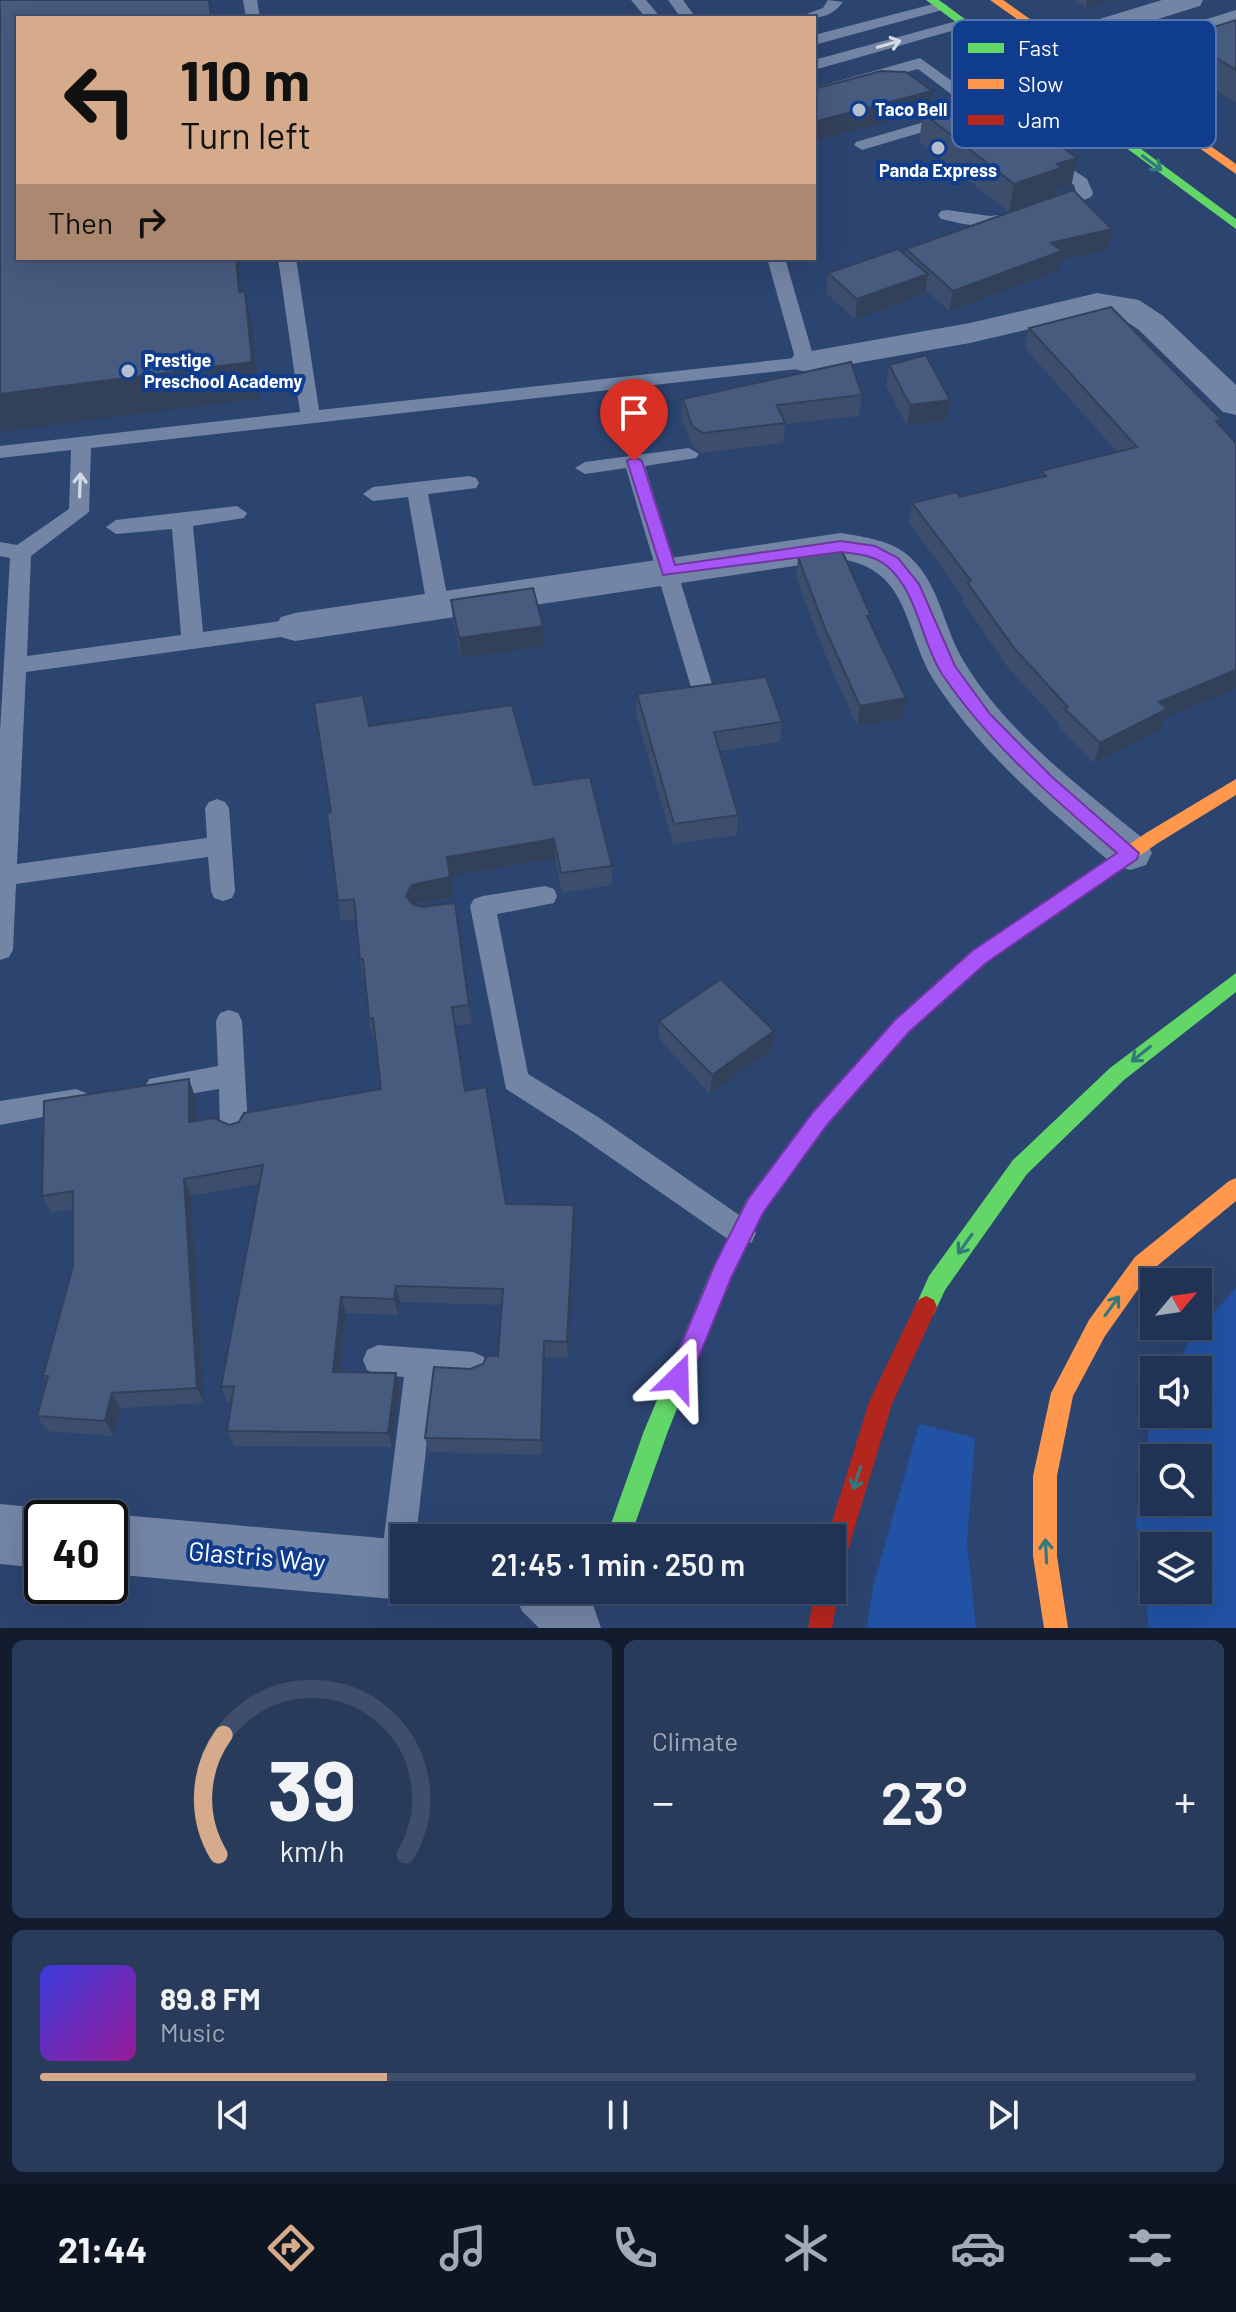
<!DOCTYPE html>
<html lang="en">
<head>
<meta charset="utf-8">
<style>
	:root { --surface:#213354; --page:#293b5a; --text:#f1f3f6; --muted:#a2aab8; --line:#3e4e6b; --accent:#d6ab8b }
	body { margin:0; font-family:Barlow,sans-serif; background:var(--page); color:var(--text); height:100vh; display:flex; flex-direction:column; font-size:30px; white-space:nowrap }
	* { box-sizing:border-box; margin:0 }
	p { font-size:26px; color:var(--muted) }
	.icon { flex:none; width:44px; height:44px; fill:none; stroke:currentColor; stroke-width:2; stroke-linecap:round; stroke-linejoin:round }
	.map { position:relative; height:1628px; overflow:hidden }
	.drawer { display:flex; flex-direction:column; gap:12px; padding:12px; background:#121c2e; flex:1 }
	.drawer>* { flex:none }
	.top-card { position:absolute; left:16px; top:16px; width:800px; height:244px; border-radius:0px; box-shadow:0 8px 32px #0002,0 0 0 2px var(--line); background:#d6ab8b; color:#111; overflow:hidden }
	.needle { width:52px; rotate:61deg }
	.tools { position:absolute; left:1140px; top:1268px; display:grid; gap:16px }
	.tools a { display:grid; place-items:center; width:72px; height:72px; border-radius:0px; background:var(--surface); box-shadow:0 8px 32px #0002,0 0 0 2px var(--line); font-size:40px }
	.speed { position:absolute; left:24px; top:1500px; display:flex; gap:16px; font-size:40px; font-weight:700; text-align:center }
	.speed>* { display:grid; place-content:center; width:104px; height:104px; border-radius:50%; background:var(--surface); box-shadow:0 8px 32px #0002,0 0 0 2px var(--line); line-height:1 }
	.speed .limit { border:4px solid #111; border-radius:12px; background:#fff; color:#111 }
	.pin { position:absolute; display:grid; place-items:center; width:68px; height:68px; color:#fff; margin:-82px -34px; border-radius:50% 50% 50% 0; rotate:-45deg; box-shadow:0 0 8px #0007 }
	.pin .icon { rotate:45deg }
	.me { position:absolute; width:88px; margin:-44px; rotate:22deg; stroke-linejoin:round; filter:drop-shadow(0 0 6px #0008) }
	.turn { display:flex; align-items:center; gap:28px; height:168px; padding:0 32px; font-size:36px }
	.turn .icon { width:104px; height:104px; stroke-width:2.5 }
	.turn b { display:block; font-size:56px; line-height:68px }
	.then { display:flex; align-items:center; height:76px; padding:0 32px; background:#0003; gap:16px; font-size:30px }
	.big { font-size:60px; font-weight:600; line-height:1.1 }
	.drawer .widget { flex:1; display:flex; flex-direction:column; justify-content:center; gap:12px; min-width:0; padding:0 28px; border-radius:12px; background:var(--page) }
	.drawer .dial { align-items:center; gap:0 }
	.dial svg { height:208px; overflow:visible; fill:none; stroke:var(--line); stroke-width:7; stroke-linecap:round; text-anchor:middle }
	.dial text { fill:var(--text); stroke:none }
	.song { display:flex; align-items:center; gap:24px }
	.cover { width:96px; height:96px; border-radius:12px; background:linear-gradient(135deg,hsl(240 70% 55%),hsl(300 70% 35%)) }
	.played { height:8px; border-radius:4px; background:linear-gradient(90deg,var(--accent) 30%,var(--line) 30%) }
	.keys { display:flex; justify-content:space-around; direction:ltr }
	.heat { display:flex; justify-content:space-between; align-items:center; font-size:44px; direction:ltr }
	.drawer .tiles { flex:1; display:grid; gap:12px; grid-template-columns:1fr 1fr }
	.widget:last-child { grid-column:span 2 }
	.trip { position:absolute; left:390px; top:1524px; width:456px; height:80px; border-radius:0px; background:var(--surface); box-shadow:0 8px 32px #0002,0 0 0 2px var(--line); font-weight:600; line-height:80px; text-align:center }
	.tabs { display:flex; height:128px; justify-content:space-around; align-items:center; background:#0d1422; color:var(--muted) }
	.tabs .icon { width:56px; height:56px }
	.tabs .on { color:var(--accent) }
	.tabs b { font-size:36px; color:var(--text) }
	.map>svg:first-child { display:block }
</style>
</head>
<body>
<div class="map">
<svg width="1236" height="1628" viewBox="0 0 1236 1628">
	<rect width="100%" height="100%" fill="#2c4470"/>
	<path fill="#2252a5" fill-rule="evenodd" d="M1236 1288V1628H1149L1136 1521 1151 1417 1154 1410V1414H1198V1370H1174L1190 1339ZM1154 1458H1198V1502H1154ZM1154 1546H1198V1590H1154Z
		M919 1424 975 1438 967 1542 976 1628H867L873 1587Z"/>
	<g fill="none" stroke-linecap="round" stroke-linejoin="round">
		<path fill="#7385a5" fill-rule="evenodd" d="M243 0H257L260 18H246Z
			M631 0H646L661 18H646Z
			M668 0H683L696 18H681Z
			M828 0 843 2C829 20 815 18 795 18L823 8Z
			M941 2 948 6 946 9 814 45V35Z
			M964 19 971 23 969 26 814 70V60Z
			M920 58 1000 116V122H988L918 69 814 98V88Z
			M950 111 958 116 950 124 862 150 854 145 856 142 938 118Z
			M1046 152 1087 179 1093 193 1091 197 1057 211H1045L1042 207 1045 203 1076 192 1074 185 1040 160 1038 157Z
			M947 210 990 216 1016 213 1025 218C1005 235 964 224 941 219L938 215 941 211Z
			M278 258H296L319 410 795 358 767 258H785L815 362 806 368 91 448 89 512 31 556 27 656 181 635 172 529 116 534 106 527 116 520 237 506 247 513 244 518 193 526 203 632 295 619 303 622 306 627 303 632 295 635 26 672 17 864 207 838 205 808 209 802 217 799 225 802 229 808 235 891 232 898 223 901 214 898 211 891 208 857 16 884 13 950 9 957 0 960V732L10 558 0 556V542L17 545 69 509 71 450 0 458V446L300 412Z
			M689 448 699 454 696 458 645 466 715 694 712 700H696L693 694 626 468 585 474 575 468 585 462Z
			M469 476 476 478 479 483 476 488 428 494 449 606 446 611H430L427 606 408 497 373 501 363 494 373 487Z
			M545 886 554 889 557 896 554 903 497 914 528 1074 598 1117 752 1224 756 1233 752 1242 742 1246 732 1242 578 1135 506 1089 470 906 474 899 483 896Z
			M229 1010 238 1013 242 1021 248 1128 244 1137 234 1140 224 1137 220 1128 219 1089 159 1099 149 1095 145 1087 149 1079 218 1066 216 1021 220 1013Z
			M76 1089 86 1093 90 1101 86 1109 0 1125V1101Z
			M378 1345 473 1352 484 1357 488 1367 484 1377 473 1382 434 1379 416 1538H404V1582L396 1585 384 1581 380 1569 404 1377 378 1375 367 1370 363 1360 367 1350Z"/>
		<path fill="#7385a5" fill-rule="evenodd" d="M1162 0H1203L1200 6 1067 47 1057 49 1047 47 1043 41 1047 35Z
			M1236 10V27L1091 72 1081 70 1077 64 1081 58Z
			M1097 293 1139 300 1163 316 1236 385V415L1223 412 1139 330 1118 316 1097 313 970 343 806 372 794 369 789 362 794 355 806 352 970 323Z
			M841 533C864 537 892 540 910 557 940 585 943 626 963 660 1006 733 1082 788 1146 841L1152 853 1146 865 1130 870 1114 865C1049 810 982 754 935 682 903 632 911 570 841 559L295 641 281 637 275 627 281 617 295 613Z
			M0 1504 42 1508 63 1517 42 1518V1568L0 1564Z
			M110 1514 404 1540V1590H426L404 1600 110 1574V1518H101Z
			M513 1590H588L601 1628H539L522 1611Z"/>
		<path fill="#63d668" fill-rule="evenodd" d="M926 0H939L1236 219V229Z
			M1038 908 1045 911 1047 916 1045 921 986 963 909 1032 827 1125 763 1213 731 1275 668 1431 630 1538H606L644 1431 711 1271 747 1199 813 1113 895 1020 972 951Z
			M1236 973V992L1124 1080 1027 1174 945 1290 934 1314 926 1318 918 1314 915 1307 929 1276 1013 1160 1110 1068Z"/>
		<path fill="#ff974d" fill-rule="evenodd" d="M990 0H1003L1236 164V174Z
			M1236 779V795L1158 843 1045 921H1031L1029 916 1031 911 1146 833Z
			M1236 1178V1201L1151 1271 1105 1336 1073 1396 1057 1476V1556L1068 1628H1044L1033 1556V1476L1051 1393 1089 1320 1135 1257 1229 1181Z"/>
		<path fill="#b3261e" fill-rule="evenodd" d="M926 1296 934 1300 937 1307 892 1404 844 1563 841 1572 832 1575V1538H827L869 1402 918 1300Z
			M832 1580 839 1590 832 1628H808L815 1590H832Z"/>
	</g>
	<path fill="#3d4e6d" d="M1074 0H1112L1086 8Z
		M1236 20V103L1175 64 1182 37Z
		M923 113 1077 158 1071 186 1056 191 1009 212 919 142Z
		M906 249H1108L1060 260 1058 271 949 311 926 290 925 294 855 319 826 293 828 273 905 255Z
		M1029 328 1222 420 1220 426 1228 691 1165 717 1160 729 1094 763 1059 728 1060 724 1009 669 963 602 964 598 909 523 912 503 960 497 1040 478 1041 471 1117 452 1025 348Z
		M889 365 947 420 907 426 886 385Z
		M862 395 859 416 785 424 783 443 702 453 692 446 682 419 683 399Z
		M798 557 871 616 870 622 903 718 857 726 824 652 796 577Z
		M451 600 544 646 461 658 453 620Z
		M637 694 782 722 780 742 720 751 738 815 737 835 673 844 636 714Z
		M369 726 534 785 612 866V885L562 893 555 858 450 876 453 897 415 905 469 1005 472 1024 455 1026 465 1091 506 1204 575 1223 568 1358 545 1357 542 1455 429 1452 425 1438 470 1369 498 1356 502 1305 400 1302 398 1315 346 1313 340 1372 396 1373 400 1388 392 1447 234 1446 227 1431 232 1402H228L221 1387 259 1184 191 1196 204 1403 121 1408 114 1436 47 1431 37 1416 46 1382 43 1376 73 1266V1209L51 1213 42 1196 189 1079 195 1097V1121L229 1125 381 1089 375 1037H372L369 1018 365 978H363L360 959 356 919 341 921 338 901 331 812Z
		M659 1021 774 1031 772 1049 710 1094 659 1039Z"/>
	<path fill="#324059" d="M1087 0H1112L1086 8Z
		M932 91 929 110 814 141V122Z
		M1077 158 1071 186 1056 191 1055 196 1009 212 1014 184 1057 164Z
		M1112 229 1108 249 1060 260 1058 271 949 311 953 291 1051 243Z
		M236 258H238L246 328 239 292Z
		M928 274 925 294 855 319 857 299Z
		M245 291 252 327 259 398 0 432V394Z
		M950 400 947 420 907 426 910 405Z
		M543 626 544 646 461 658 459 638Z
		M1236 670V689L1165 717 1160 729 1094 763 1100 743 1159 702Z
		M906 698 903 718 857 726 860 706Z
		M554 839 555 858 450 876 447 857Z
		M450 877 453 897 415 904 409 915 406 896 412 885Z
		M774 1031 772 1049 710 1094 712 1075Z
		M189 1079 195 1097 196 1140 189 1122Z
		M184 1179 191 1196 204 1403 197 1388Z
		M574 1205 575 1223 568 1358 567 1342Z
		M396 1286 400 1302 398 1315 394 1299Z
		M341 1297 346 1313 338 1387 333 1372Z
		M544 1341 545 1357 542 1455 541 1440Z
		M396 1373 400 1388 392 1447 388 1433Z
		M112 1393 121 1408 114 1436 105 1421Z"/>
	<path fill="#475b7f" stroke="#324059" stroke-width="2" d="M0 0H209L211 18H18V258H236L239 292 245 291 252 362 0 394Z
		M1236 20V70L1182 37Z
		M881 71 906 72 932 91 814 122V89Z
		M989 94 1077 158 1057 164 1061 168 1014 184 923 113Z
		M1073 190 1112 229 1051 243 1062 251 953 291 906 249Z
		M898 249 928 274 857 299 828 273Z
		M1111 307 1222 420 1216 421 1236 443V670L1159 702 1167 709 1100 743 1064 708 1068 707 1014 648 967 582 971 581 912 503 956 492 960 497 1046 476 1041 471 1137 447 1029 328Z
		M926 355 950 400 910 405 889 365Z
		M851 362 862 395 777 405 785 423 703 433 692 426 683 399Z
		M842 551 871 616H867L906 698 860 706 826 631 798 557Z
		M533 588 543 626 459 638 451 600Z
		M766 677 782 722 714 732 738 815 674 824 637 694Z
		M363 695 369 726 512 705 534 785 590 777 612 866 561 873 554 839 447 857 450 877 412 885 406 896 412 904 421 907 455 903 469 1005 452 1007 465 1091 486 1087 506 1204 574 1205 567 1342 544 1341 541 1440 425 1438 434 1367 470 1369 483 1364 487 1356H498L503 1289 396 1286 394 1299 341 1297 333 1372 396 1373 388 1433 227 1431 234 1386 221 1387 263 1165 184 1179 197 1388 112 1393 105 1421 37 1416 48 1376H43L73 1266V1191L42 1196 44 1101 189 1079V1122L214 1118 229 1125 239 1122 244 1113 381 1089 373 1018H369L363 959H360L354 899 338 901 327 813 331 812 314 703Z
		M721 979 774 1031 712 1075 659 1021Z"/>
	<defs><path id="oneway-shaft" d="M-6 0H5M1.5-3L5.5 0L1.5 3" fill="none" stroke-width="1.6" stroke-linecap="round" stroke-linejoin="round" transform="scale(2)"/></defs>
	<g stroke="#d5dae4">
		<use href="#oneway-shaft" transform="translate(889 44) rotate(-16)"/>
		<use href="#oneway-shaft" transform="translate(80 485) rotate(-88)"/>
	</g>
	<g stroke="#317a7e">
		<use href="#oneway-shaft" transform="translate(1152 163) rotate(37)"/>
		<use href="#oneway-shaft" transform="translate(1141 1054) rotate(141)"/>
		<use href="#oneway-shaft" transform="translate(965 1244) rotate(126)"/>
		<use href="#oneway-shaft" transform="translate(1112 1306) rotate(-54)"/>
		<use href="#oneway-shaft" transform="translate(857 1478) rotate(107)"/>
		<use href="#oneway-shaft" transform="translate(1046 1551) rotate(-93)"/>
	</g>
	<path fill="#a855f7" stroke="#6d37a1" stroke-width="2" d="M634 457 642 461 675 565 841 541 875 546 898 558 919 584 955 666 990 714 1051 776 1139 853 1137 859 986 963 909 1032 827 1125 763 1213 732 1276 687 1386 678 1389 670 1386 667 1378 715 1264 748 1199 813 1112 895 1020 972 951 1117 853C1053 798 990 745 942 674 921 642 918 592 887 566 874 555 857 554 841 552L663 575 627 461Z"/>
	<g fill="#b5becd" stroke="#0f3c8d" stroke-width="3">
		<circle cx="859" cy="110" r="8"/>
		<circle cx="938" cy="148" r="8"/>
		<circle cx="128" cy="371" r="8"/>
	</g>
	<g text-anchor="middle" stroke-width="8" stroke-linejoin="round" paint-order="stroke">
		<g font-size="18" font-weight="bold" fill="#fff" stroke="#0f3c8d" text-anchor="start">
			<text x="875" y="116">Taco Bell</text>
			<text x="938" y="177" text-anchor="middle">Panda Express</text>
			<text x="144" y="367">Prestige<tspan x="144" dy="21">Preschool Academy</tspan></text>
		</g>
		<g font-size="26" fill="#fff" stroke="#0f3c8d">
			<text transform="translate(257 1557) rotate(5)" y="9">Glastris Way</text>
		</g>
	</g>
	<rect x="952" y="20" width="264" height="128" rx="12" fill="#0f3c8d" stroke="#5776af" stroke-width="2"/>
	<rect x="968" y="43" width="36" height="10" fill="#63d668"/>
	<rect x="968" y="79" width="36" height="10" fill="#ff974d"/>
	<rect x="968" y="115" width="36" height="10" fill="#b3261e"/>
	<g font-size="22" fill="#fff">
		<text x="1018" y="56">Fast</text>
		<text x="1018" y="92">Slow</text>
		<text x="1018" y="128">Jam</text>
	</g>
</svg>
<div class="tools">
<a><svg class="needle" viewBox="-14 -14 28 28"><path d="M0-13l5 13h-10z" fill="#e53935"/><path d="M0 13l5-13h-10z" fill="#a2aab8"/></svg></a>
<a><svg class="icon" aria-label="sound" viewBox="0 0 24 24"><path d="M4 9h4l5-4v14l-5-4H4zM17 9q2 3 0 6"/></svg></a>
<a><svg class="icon" aria-label="search" viewBox="0 0 24 24"><circle cx="10" cy="10" r="6"/><path d="M15 15l6 6"/></svg></a>
<a><svg class="icon" aria-label="layers" viewBox="0 0 24 24"><path d="M12 4l9 5-9 5-9-5zM3 14l9 5 9-5"/></svg></a>
</div>
<div class="speed"><div class="limit">40</div></div>
<div class="pin" style="left:634px;top:461px;background:#d93025"><svg class="icon" aria-label="arrive" viewBox="0 0 24 24"><path d="M6 21V4h12l-3 4 3 4H6"/></svg></div>
<svg class="me" style="left:678px;top:1378px" viewBox="-20 -20 40 40"><path d="M0-17L14 15 0 8-14 15z" fill="#a855f7" stroke="#fff" stroke-width="4"/></svg>
<div class="trip">21:45 · 1 min · 250 m</div>
<div class="top-card">
<div class="turn"><svg class="icon" aria-label="left" viewBox="0 0 24 24"><path d="M17 20v-9H6M10 6l-5 5 5 5"/></svg><div><b>110 m</b>Turn left</div></div>
<div class="then">Then<svg class="icon" aria-label="right" viewBox="0 0 24 24"><path d="M7 20v-9h11M14 6l5 5-5 5"/></svg></div>
</div>
</div>
<section class="drawer">
<div class="tiles">
<div class="widget dial"><svg viewBox="0 0 100 80">
<path d="M14 69A42 42 0 1 1 86 69"/>
<path d="M14 69A42 42 0 0 1 16 23" stroke="#d6ab8b"/>
<text x="50" y="56" font-size="32" font-weight="700">39</text>
<text x="50" y="72" font-size="11">km/h</text>
</svg></div>
<div class="widget"><p>Climate</p>
<div class="heat"><a>−</a><b class="big">23°</b><a>+</a></div>
</div>
<div class="widget">
<div class="song"><i class="cover"></i><div><b>89.8 FM</b><p>Music</p></div></div>
<div class="played"></div>
<div class="keys"><svg class="icon" aria-label="previous" viewBox="0 0 24 24"><path d="M18 5L8 12l10 7zM5 5v14"/></svg><svg class="icon" aria-label="pause" viewBox="0 0 24 24"><path d="M8 5v14M16 5v14"/></svg><svg class="icon" aria-label="next" viewBox="0 0 24 24"><path d="M6 5l10 7-10 7zM19 5v14"/></svg></div>
</div>
</div>
</section>
<nav class="tabs">
<b>21:44</b>
<svg class="icon on" aria-label="directions" viewBox="0 0 24 24"><path d="M12 3l9 9-9 9-9-9zM9 14v-3h6M13 9l2 2-2 2"/></svg>
<svg class="icon" aria-label="music" viewBox="0 0 24 24"><path d="M9 18V5l10-2v13"/><circle cx="6" cy="18" r="3"/><circle cx="16" cy="16" r="3"/></svg>
<svg class="icon" aria-label="phone" viewBox="0 0 24 24"><path d="M5 4h4l2 5-3 2q2 4 5 5l2-3 5 2v4C11 20 4 13 5 4z"/></svg>
<svg class="icon" aria-label="climate" viewBox="0 0 24 24"><path d="M12 3v18M4 7l16 10M4 17L20 7"/></svg>
<svg class="icon" aria-label="car" viewBox="0 0 24 24"><path d="M5 17H2v-5l4-1 3-4h7l3 4 3 1v5h-3M9 17h6M6 11h13"/><circle cx="7" cy="17" r="2"/><circle cx="17" cy="17" r="2"/></svg>
<svg class="icon" aria-label="filters" viewBox="0 0 24 24"><path d="M4 7h16M4 17h16"/><circle cx="9" cy="7" r="2"/><circle cx="15" cy="17" r="2"/></svg>
</nav>
</body>
</html>
